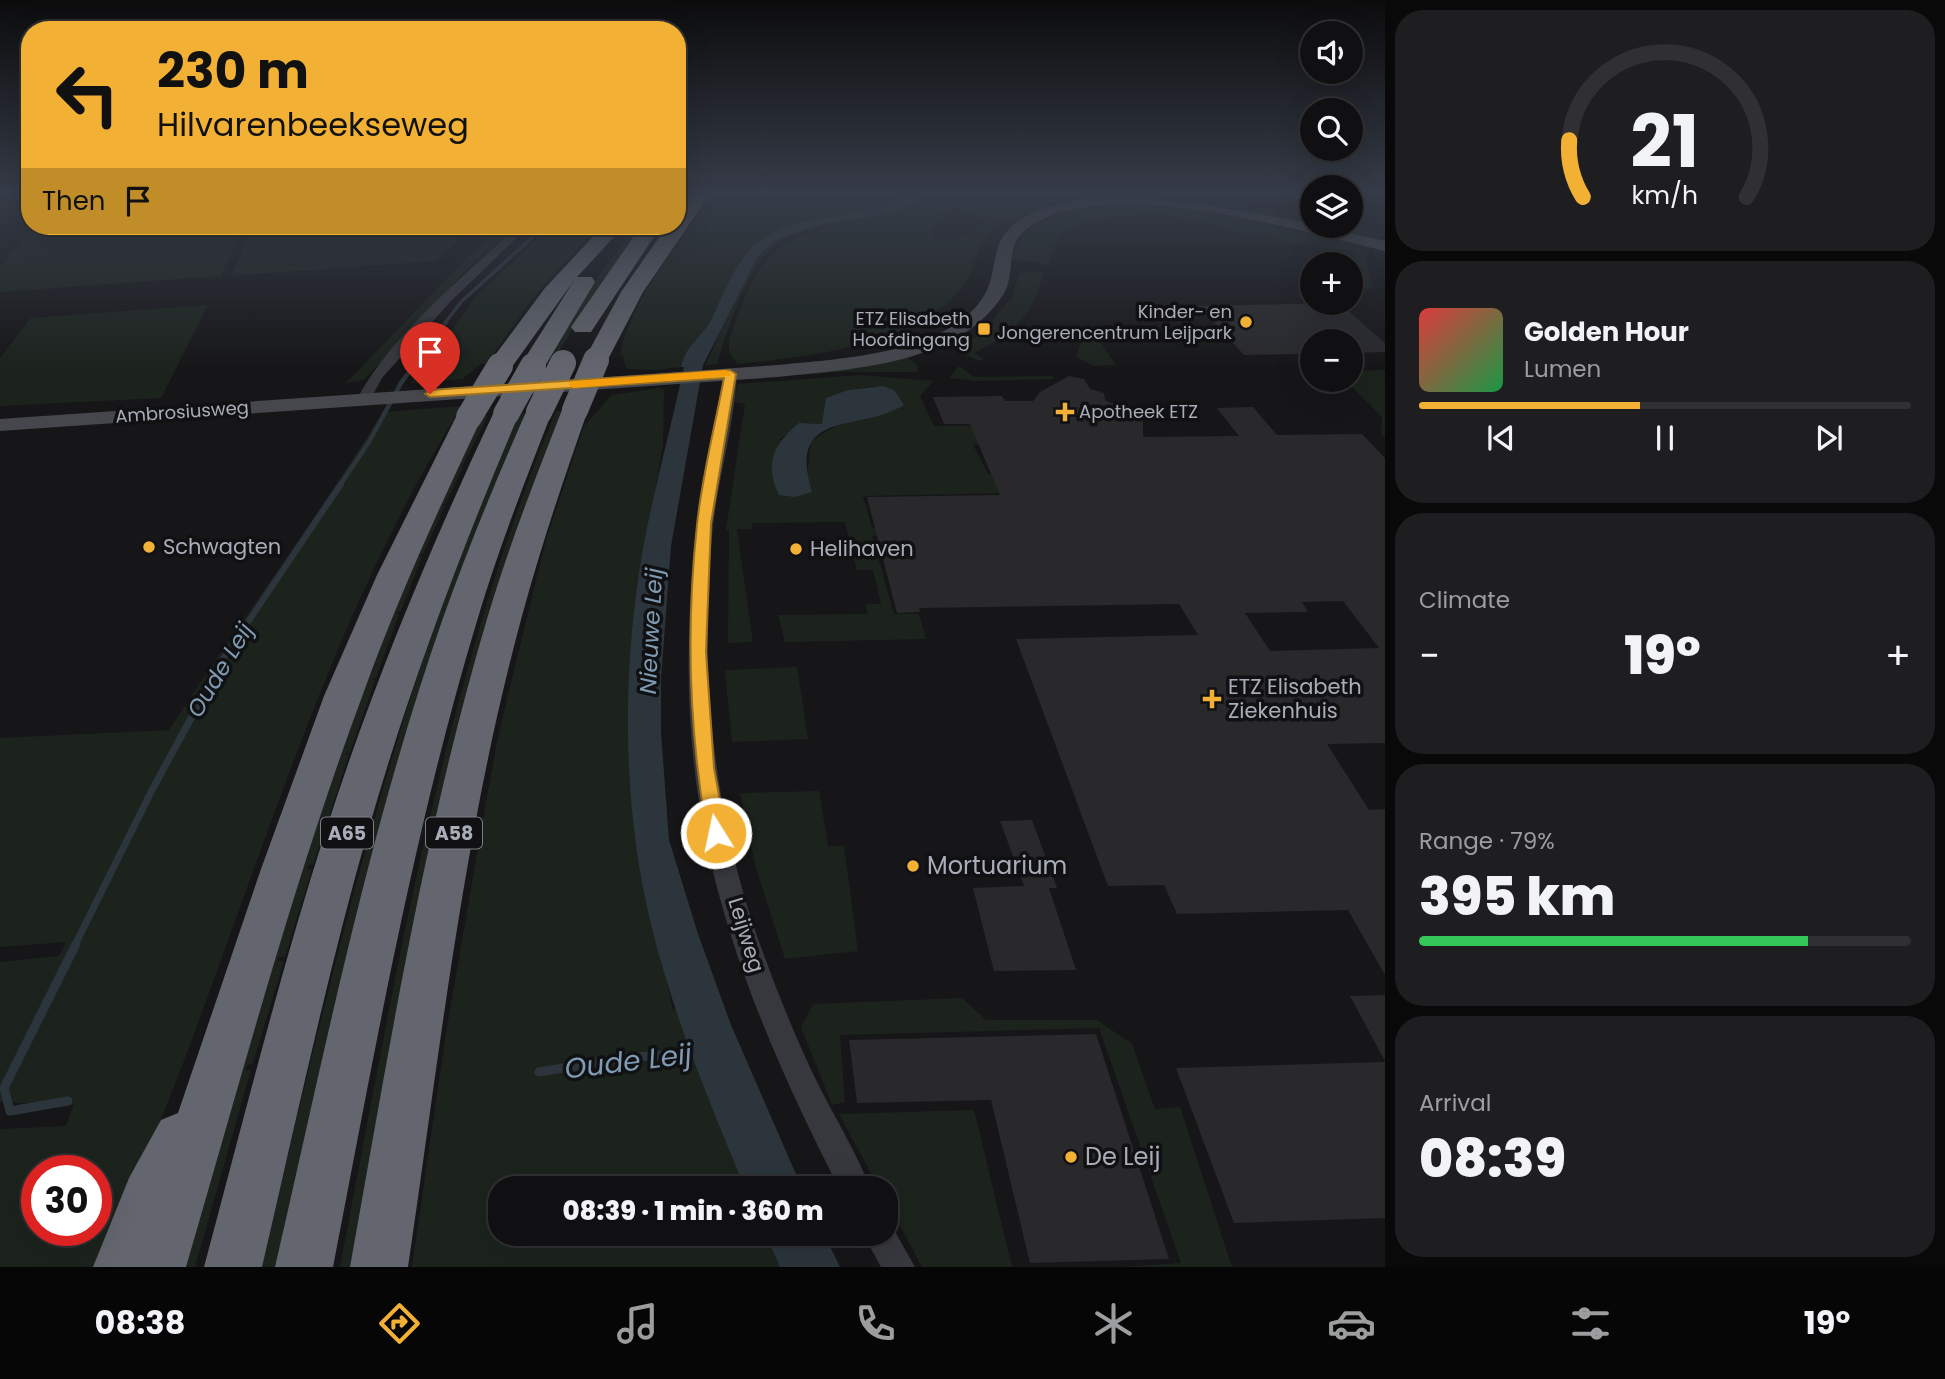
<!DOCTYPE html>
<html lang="en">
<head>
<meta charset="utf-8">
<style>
	:root { --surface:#101012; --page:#1e1e20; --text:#f1f3f6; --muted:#9c9d9f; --line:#303032; --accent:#f2b134 }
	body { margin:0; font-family:Poppins,sans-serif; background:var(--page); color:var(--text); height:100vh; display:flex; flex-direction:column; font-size:26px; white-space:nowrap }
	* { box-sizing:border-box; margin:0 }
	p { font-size:23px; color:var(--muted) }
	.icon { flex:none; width:38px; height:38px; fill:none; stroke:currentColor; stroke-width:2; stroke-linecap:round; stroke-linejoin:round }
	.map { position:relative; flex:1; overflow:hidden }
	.panel { display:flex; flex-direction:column; gap:10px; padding:10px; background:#09090a; width:560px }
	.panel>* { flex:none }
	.hud { position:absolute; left:21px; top:21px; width:665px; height:214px; border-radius:28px; box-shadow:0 7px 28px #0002,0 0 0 2px var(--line); background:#f2b134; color:#111; overflow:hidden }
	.controls { position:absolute; left:1300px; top:21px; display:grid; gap:14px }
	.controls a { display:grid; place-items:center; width:63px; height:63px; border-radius:50%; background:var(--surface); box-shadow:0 7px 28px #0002,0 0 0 2px var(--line); font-size:35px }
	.speed { position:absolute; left:21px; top:1155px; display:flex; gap:14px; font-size:35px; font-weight:700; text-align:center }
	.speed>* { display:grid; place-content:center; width:91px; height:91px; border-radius:50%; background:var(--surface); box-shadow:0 7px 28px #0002,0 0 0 2px var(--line); line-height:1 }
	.speed .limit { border:10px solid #d22; background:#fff; color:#111 }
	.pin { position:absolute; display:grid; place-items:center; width:60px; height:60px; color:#fff; margin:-72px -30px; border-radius:50% 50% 50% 0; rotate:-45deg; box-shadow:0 0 7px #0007 }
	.pin .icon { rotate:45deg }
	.me { position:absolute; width:77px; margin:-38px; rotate:350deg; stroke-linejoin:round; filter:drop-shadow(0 0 5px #0008) }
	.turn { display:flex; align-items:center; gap:24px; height:147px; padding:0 21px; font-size:32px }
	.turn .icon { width:91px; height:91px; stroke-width:2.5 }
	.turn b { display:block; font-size:49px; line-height:60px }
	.then { display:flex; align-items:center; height:66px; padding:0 21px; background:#0003; gap:14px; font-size:26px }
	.big { font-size:52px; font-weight:800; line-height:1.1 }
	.panel .card { flex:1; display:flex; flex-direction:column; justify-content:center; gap:10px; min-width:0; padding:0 24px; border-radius:28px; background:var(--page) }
	.panel .dial { align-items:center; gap:0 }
	.dial svg { height:182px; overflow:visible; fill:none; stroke:var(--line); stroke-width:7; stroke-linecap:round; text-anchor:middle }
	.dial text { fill:var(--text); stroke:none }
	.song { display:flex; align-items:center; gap:21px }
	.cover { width:84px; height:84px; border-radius:10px; background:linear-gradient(135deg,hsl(0 70% 55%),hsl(140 70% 35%)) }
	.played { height:7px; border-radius:4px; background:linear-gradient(90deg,var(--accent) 45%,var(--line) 45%) }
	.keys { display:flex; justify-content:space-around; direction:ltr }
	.heat { display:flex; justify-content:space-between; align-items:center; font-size:38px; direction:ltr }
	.charge { height:10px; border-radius:5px; background:linear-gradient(90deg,#34c759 79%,var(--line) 0) }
	.trip { position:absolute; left:488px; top:1176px; width:410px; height:70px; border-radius:28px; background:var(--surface); box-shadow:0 7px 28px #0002,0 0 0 2px var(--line); font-weight:800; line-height:70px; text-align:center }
	.tabs { display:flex; height:112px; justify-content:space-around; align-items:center; background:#060607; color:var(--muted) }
	.tabs .icon { width:49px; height:49px }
	.tabs .active { color:var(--accent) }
	.tabs b { font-size:32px; color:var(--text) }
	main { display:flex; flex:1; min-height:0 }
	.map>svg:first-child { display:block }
</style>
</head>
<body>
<main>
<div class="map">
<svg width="1385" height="1267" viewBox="0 0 1385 1267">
	<rect width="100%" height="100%" fill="#161618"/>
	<path fill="#1c231d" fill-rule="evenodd" d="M715 194H739L705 254 742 194H913C884 211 857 212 825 217 755 229 740 259 712 318 703 337 685 345 681 367L656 370 626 369 623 356 620 354C633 296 680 241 715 194Z
		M929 194H935L928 200 937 194H1183L1312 220V226H1339L1383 233 1377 239 1155 201 1044 209 1010 222 986 219 954 208 937 215 947 220 933 225 930 237C958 242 964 239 985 222L998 224 982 240 976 259H971L975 262C950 343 808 357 737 364L729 352V339C760 256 764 242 852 223 829 223 792 231 774 246 747 270 727 330 717 364L705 365C724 329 734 286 760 254 796 209 881 229 929 194Z
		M1130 204 1214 213 1370 247 1366 261 1373 289 1351 287 1355 251 1286 243 1267 233 1231 232 1219 225 1191 219 1159 214 1113 216 1079 223 1060 233 1048 265 1011 259C1026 212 1089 207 1130 204Z
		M31 226H244L221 276 0 292V267Z
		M254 226H520L469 267 364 380 346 383 485 239 464 236 436 261 231 276Z
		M552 226H598L536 294 486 364H481L462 379 411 383 478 294Z
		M636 226H643L593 295 552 363 545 364 600 274Z
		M1027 271 1045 272 1031 308 1014 328 1029 337 1020 339 1009 334 974 353 984 359 980 361 955 350 994 325 992 321 1012 297 1019 275Z
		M208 305 161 398 0 406V358L31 318Z
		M1087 324 1116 365 1093 366 1076 357Z
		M907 357 919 366 917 372H840L750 379Z
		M959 366 974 377 1052 376 1054 379 978 381 949 378Z
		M1385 370V438L1381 434 1382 417 1345 380H1351V371Z
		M860 375 933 381 920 396 934 426 1005 425 1091 442 973 445 988 474 1095 471 1102 491 863 496 872 528 924 527 927 535 872 536 894 614H919L926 639 785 642 778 615 868 614 865 604H881L873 570H857L845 522 752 523V529H737L753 642 728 643 729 530H726L745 404 734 402 737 384ZM874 386 904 405C890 415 877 415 861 418 843 421 825 431 811 442L807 478 811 493 780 439 806 423 822 424 848 390Z
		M659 388 664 389 663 444 635 608 629 745 643 875 673 1011 676 1006 745 1188H500V1234H765L780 1267H412L445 1039 486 802 499 732 546 540 584 426 612 395Z
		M462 406C344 594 277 809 201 1015 170 1100 135 1183 101 1267H0V1129L66 1126 74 1105 0 1102V962L59 956 66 942 0 947V738L169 730C239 623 315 521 383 412ZM37 1171H96V1230H37Z
		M556 411H563L354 1267H340C395 981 443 681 556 411Z
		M525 413 279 1267H261C303 1092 344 917 396 745 430 633 467 519 520 414Z
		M488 416 463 465 459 466 463 467 446 503 441 505 445 506 423 554H419L422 557 401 611 396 612 399 614 376 678H372L375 681 350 752 345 754 349 755 313 865H308L307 869H312L285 957H279L278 961H284L253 1063 247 1065 246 1070H251L195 1267H181L268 972 346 735 399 594 481 417Z
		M797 667 808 739 732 742 725 670Z
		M819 791 828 846H844L858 951 785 959 756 868 740 793Z
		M962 998 986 1020H1097L1132 1044 1155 1109 1180 1107 1232 1267H1121L1181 1263 1099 1028 840 1035 845 1102 832 1105 801 1027 813 1004Z
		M974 1110 1012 1267H922L886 1200V1188H879L839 1114Z"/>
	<path fill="#2c353c" d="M913 194H929L906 207 885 214 827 223 794 233 775 241 758 256 703 365 671 546 661 679V733L669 840 698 934 731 1025 802 1188H745C699 1078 652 964 636 845 623 748 626 645 643 549 654 488 671 428 684 367H681C685 345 703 337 712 318 722 297 732 270 748 252 785 209 864 222 913 194Z
		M883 386 894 390 904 405C861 433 786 407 812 492L795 497 779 495C764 463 773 445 799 423L822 424 826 398 848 390Z
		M765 1234H824L840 1267H780Z"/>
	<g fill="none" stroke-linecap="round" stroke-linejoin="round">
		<path stroke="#2c353c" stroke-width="3.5" d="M445 323 461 302 545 226"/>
		<path stroke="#2c353c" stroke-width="4.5" d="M340 485 369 442 401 383 446 322"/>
		<path stroke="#2c353c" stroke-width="6" d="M207 689 223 659 341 484"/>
		<path stroke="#2c353c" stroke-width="7" d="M75 945 152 790 208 687"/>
		<path stroke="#2c353c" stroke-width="9" d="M539 1072 624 1058 700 1052
			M68 1101 10 1111 4 1088 76 944"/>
	</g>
	<path fill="#29292c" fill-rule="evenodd" d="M1339 303 1385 343V352L1351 353V341H1312V354L1244 355 1199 306Z
		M1069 376 1084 379 1090 389 1104 393 1105 400 1114 404 1138 410 1143 418V437L1239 436 1217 408 1253 407 1277 435 1362 434 1385 458V743L1327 744 1369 810 1385 809V975L1348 910 1177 914 1164 885 1108 886 1016 639 1198 635 1179 604 919 608 920 612 897 613 867 497 1000 495 970 424H944L933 397 1002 396 1005 401H1033L1040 392ZM1343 601 1379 648 1270 651 1245 613 1308 612 1302 602Z
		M1032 820 1057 888H1049L1076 970 994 971 973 888 1024 886 1000 821Z
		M1385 995V1061L1350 996Z
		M1096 1034 1169 1259 1030 1263 991 1100 857 1103 849 1040Z
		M1385 1062V1218L1234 1223 1176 1068Z"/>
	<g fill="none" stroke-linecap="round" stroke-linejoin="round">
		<path fill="#37383d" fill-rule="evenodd" d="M518 226H529L451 301 382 378 369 402H359L357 399C391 335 465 275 518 226Z
			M730 370 737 374C734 429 717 481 712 536 700 670 712 805 756 933 774 984 794 1035 818 1084 835 1118 857 1153 870 1188H839C771 1055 710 914 694 764 686 695 688 626 693 557 698 495 718 436 723 374Z
			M886 1221 890 1223 915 1267H881L863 1234H886Z"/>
		<path fill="#45474d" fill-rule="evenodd" d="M1100 197C1198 197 1290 220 1385 241V251C1299 231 1098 170 1024 231 1005 247 1016 275 1003 295 958 365 852 369 777 377L0 431V419L777 365C837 359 930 355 974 309 992 290 991 275 997 251 1007 209 1065 203 1100 197Z"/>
		<path fill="#63666e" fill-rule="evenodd" d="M691 194H710L643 292 605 365H587L584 360 621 292 667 226H677V212Z
			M603 226H624L577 277H592L595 282 542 371H524L520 366 575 279 509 371H491L487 366 545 288Z
			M641 226H661L591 332H575L571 327Z
			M575 402 584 404 588 410C564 478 541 546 522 616 464 829 440 1050 408 1267H350C389 1050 424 831 487 619 508 548 535 479 562 410L566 404Z
			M539 404 548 406 552 412C525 481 498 550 477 621 413 833 375 1050 333 1267H275C325 1050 369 829 443 618 468 548 496 480 526 412L530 406Z
			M506 406 515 408 519 414C461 550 409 688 368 831 327 975 296 1121 262 1267H204C243 1122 279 976 325 833 371 689 429 550 493 414L497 408Z
			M469 409 479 411 482 417C439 508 397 600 363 694 293 882 242 1076 186 1267H93L129 1178 161 1120 178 1113 261 869 324 696 377 575 459 411Z"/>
		<path stroke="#63666e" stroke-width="26" d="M575 410 596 360
			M539 412 563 363
			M506 414 533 366
			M469 417 500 366"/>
	</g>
	<linearGradient id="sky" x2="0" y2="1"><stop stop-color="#0c0c0d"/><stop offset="0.52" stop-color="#363c48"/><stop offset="1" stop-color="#363c48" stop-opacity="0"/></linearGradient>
	<rect width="1385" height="371" fill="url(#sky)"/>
	<path fill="#f2b134" stroke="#9d7322" stroke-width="2" d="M730 370 736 374 711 523 706 652 714 768 726 833 723 839 716 841 710 839 707 833C689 731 686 627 697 525 702 476 715 426 724 378L430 397 425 394 430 390Z"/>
	<path fill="#f59e0b" d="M726 370 731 374 730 376 573 388 568 384 573 381Z"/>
	<g fill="#f2b134" stroke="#111113" stroke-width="2.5">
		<circle cx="1246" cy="322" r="7"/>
		<rect x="977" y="322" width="14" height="14" rx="3.5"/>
		<path d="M1061.5 401.5h7v7h7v7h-7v7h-7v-7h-7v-7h7z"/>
		<circle cx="149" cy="547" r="7"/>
		<circle cx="796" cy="549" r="7"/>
		<path d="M1208.5 688.5h7v7h7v7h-7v7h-7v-7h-7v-7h7z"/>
		<circle cx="913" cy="866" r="7"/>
		<circle cx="1071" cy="1157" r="7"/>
	</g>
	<g text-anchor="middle" stroke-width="7" stroke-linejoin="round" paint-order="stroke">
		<g font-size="18" fill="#a8adb8" stroke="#111113" text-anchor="end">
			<text x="1232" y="318">Kinder- en<tspan x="1232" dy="21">Jongerencentrum Leijpark</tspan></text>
			<text x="970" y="325">ETZ Elisabeth<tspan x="970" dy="21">Hoofdingang</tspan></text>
			<text x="1079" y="418" text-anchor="start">Apotheek ETZ</text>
		</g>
		<g font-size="18" fill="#a8adb8" stroke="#111113">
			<text transform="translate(182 412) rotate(-4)" y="6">Ambrosiusweg</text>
		</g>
		<g fill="#111113" stroke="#7b7e86" stroke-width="2">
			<rect x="321" y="817.5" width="52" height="31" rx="5"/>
			<rect x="426" y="817.5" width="56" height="31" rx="5"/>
		</g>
		<g font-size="19" font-weight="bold" fill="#a8adb8">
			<text x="347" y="840">A65</text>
			<text x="454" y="840">A58</text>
		</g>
		<g font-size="21" fill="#a8adb8" stroke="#111113" text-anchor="start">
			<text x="163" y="554">Schwagten</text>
			<text x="810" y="556">Helihaven</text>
			<text x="1228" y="694">ETZ Elisabeth<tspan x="1228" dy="24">Ziekenhuis</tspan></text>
		</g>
		<g font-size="21" fill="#a8adb8" stroke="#111113">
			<text transform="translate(746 935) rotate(73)" y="7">Leijweg</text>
		</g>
		<g font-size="23" font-style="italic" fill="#7f9bb3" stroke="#111113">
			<text transform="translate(651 631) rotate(-87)" y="8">Nieuwe Leij</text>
			<text transform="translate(220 670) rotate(-59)" y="8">Oude Leij</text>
		</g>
		<g font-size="24" fill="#a8adb8" stroke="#111113" text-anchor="start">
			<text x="927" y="874">Mortuarium</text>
			<text x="1085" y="1165">De Leij</text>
		</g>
		<g font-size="28" font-style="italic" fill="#7f9bb3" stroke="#111113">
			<text transform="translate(628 1061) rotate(-7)" y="10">Oude Leij</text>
		</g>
	</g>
</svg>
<div class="controls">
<a><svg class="icon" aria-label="sound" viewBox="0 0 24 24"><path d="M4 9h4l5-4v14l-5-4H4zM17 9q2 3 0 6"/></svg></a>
<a><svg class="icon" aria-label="search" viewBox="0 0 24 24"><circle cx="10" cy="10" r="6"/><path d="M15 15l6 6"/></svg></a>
<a><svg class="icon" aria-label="layers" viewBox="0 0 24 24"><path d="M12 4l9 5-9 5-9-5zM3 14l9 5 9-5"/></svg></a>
<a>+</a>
<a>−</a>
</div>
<div class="speed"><div class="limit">30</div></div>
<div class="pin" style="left:430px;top:394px;background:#d93025"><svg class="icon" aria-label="arrive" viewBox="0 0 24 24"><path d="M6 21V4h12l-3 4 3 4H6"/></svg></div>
<svg class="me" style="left:716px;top:833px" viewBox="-20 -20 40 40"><circle r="17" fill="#f2b134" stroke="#fff" stroke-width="3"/><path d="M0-11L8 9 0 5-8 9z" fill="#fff"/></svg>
<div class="trip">08:39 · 1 min · 360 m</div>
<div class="hud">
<div class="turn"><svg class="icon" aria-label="left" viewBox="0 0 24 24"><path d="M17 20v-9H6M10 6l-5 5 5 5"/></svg><div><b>230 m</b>Hilvarenbeekseweg</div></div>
<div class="then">Then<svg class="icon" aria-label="arrive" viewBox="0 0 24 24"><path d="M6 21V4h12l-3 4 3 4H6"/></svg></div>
</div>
</div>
<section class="panel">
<div class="card dial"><svg viewBox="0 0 100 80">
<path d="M14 69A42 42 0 1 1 86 69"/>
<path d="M14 69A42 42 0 0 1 8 44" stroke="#f2b134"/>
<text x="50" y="56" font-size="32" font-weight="700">21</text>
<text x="50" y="72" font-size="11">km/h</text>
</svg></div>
<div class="card">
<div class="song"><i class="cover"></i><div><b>Golden Hour</b><p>Lumen</p></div></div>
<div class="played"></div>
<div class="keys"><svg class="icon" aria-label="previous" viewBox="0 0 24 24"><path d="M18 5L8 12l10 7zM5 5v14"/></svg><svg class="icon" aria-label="pause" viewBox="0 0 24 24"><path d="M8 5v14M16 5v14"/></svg><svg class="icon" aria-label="next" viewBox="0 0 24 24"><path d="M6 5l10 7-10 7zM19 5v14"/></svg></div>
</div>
<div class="card"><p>Climate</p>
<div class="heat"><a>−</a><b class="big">19°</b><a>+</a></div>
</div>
<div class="card"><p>Range · 79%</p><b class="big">395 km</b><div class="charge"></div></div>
<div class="card"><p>Arrival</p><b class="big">08:39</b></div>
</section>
</main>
<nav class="tabs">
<b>08:38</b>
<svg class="icon active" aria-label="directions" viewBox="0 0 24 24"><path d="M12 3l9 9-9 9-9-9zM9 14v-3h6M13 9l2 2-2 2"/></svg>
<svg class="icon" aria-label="music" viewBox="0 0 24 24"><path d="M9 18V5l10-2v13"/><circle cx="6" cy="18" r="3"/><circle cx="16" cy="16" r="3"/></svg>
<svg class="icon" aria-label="phone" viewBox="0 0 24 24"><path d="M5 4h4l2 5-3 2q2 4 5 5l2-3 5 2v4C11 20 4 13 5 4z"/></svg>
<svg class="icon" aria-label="climate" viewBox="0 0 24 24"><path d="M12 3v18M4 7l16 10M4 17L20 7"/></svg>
<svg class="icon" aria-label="car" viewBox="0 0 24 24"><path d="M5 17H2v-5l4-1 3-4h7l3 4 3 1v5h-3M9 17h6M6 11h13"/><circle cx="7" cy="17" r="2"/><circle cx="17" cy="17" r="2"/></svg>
<svg class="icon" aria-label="filters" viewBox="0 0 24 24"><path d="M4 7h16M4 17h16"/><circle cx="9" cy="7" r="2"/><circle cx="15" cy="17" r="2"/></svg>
<b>19°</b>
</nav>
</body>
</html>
